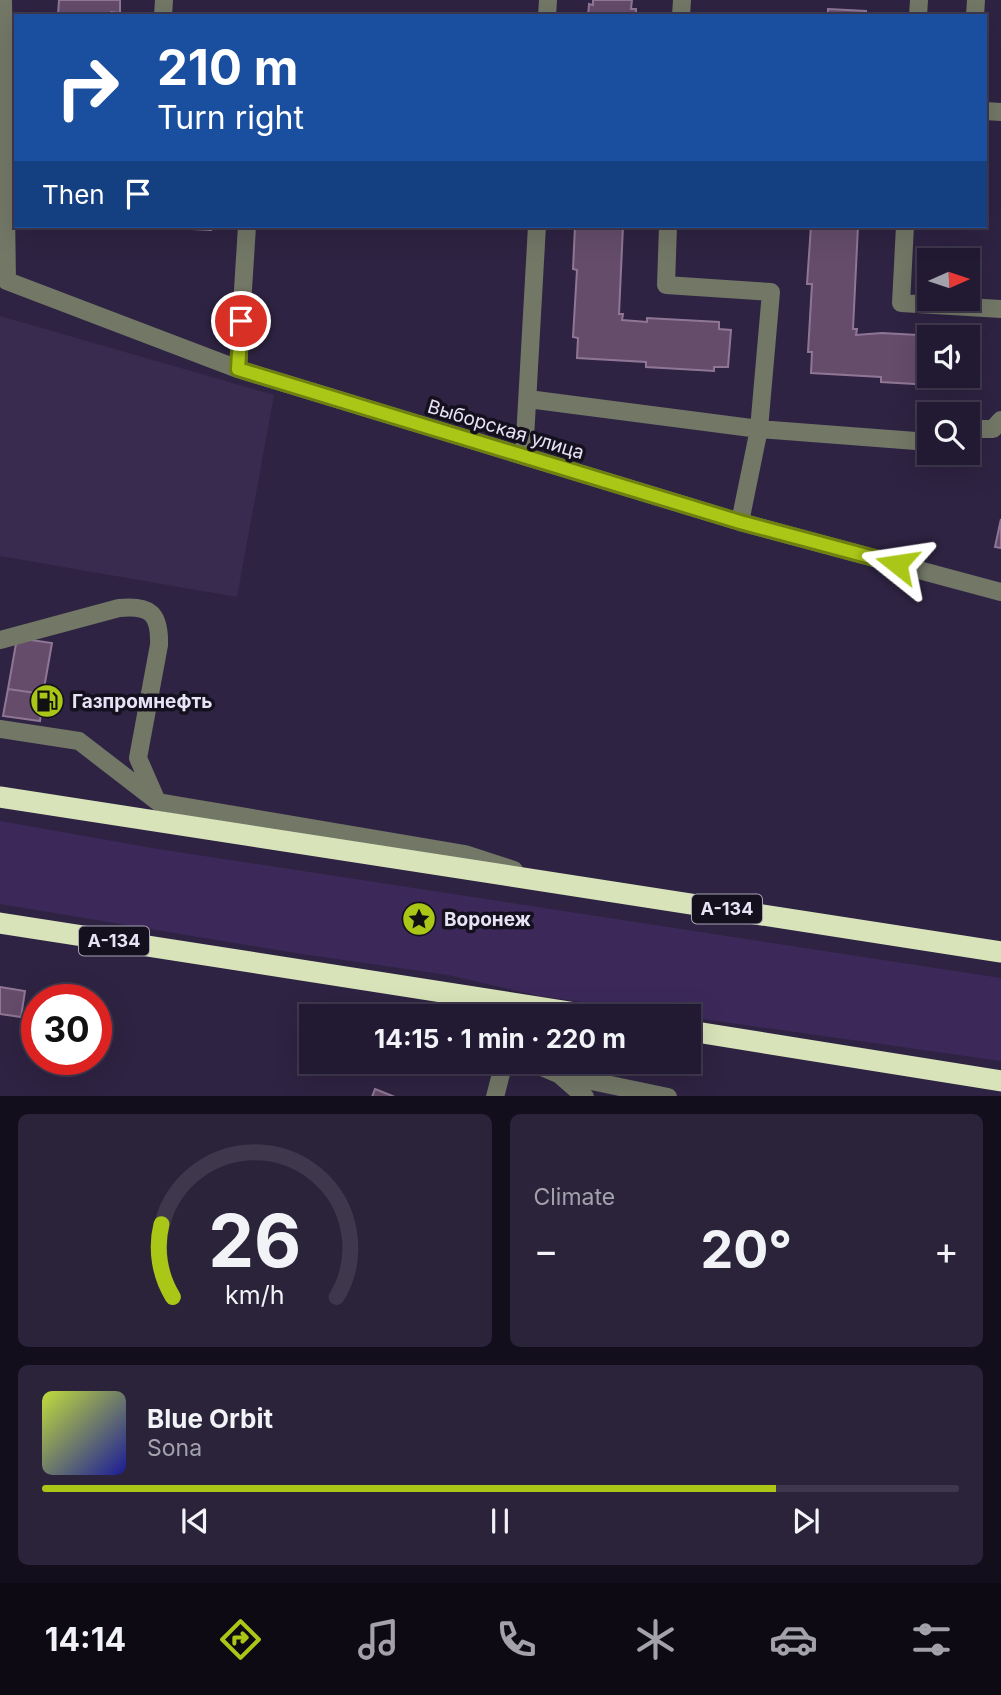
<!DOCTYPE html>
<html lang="en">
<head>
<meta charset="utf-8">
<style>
	:root { --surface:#221a32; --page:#2a233a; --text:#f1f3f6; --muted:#a2a1ac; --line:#3f384d; --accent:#aac717 }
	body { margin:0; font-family:Inter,sans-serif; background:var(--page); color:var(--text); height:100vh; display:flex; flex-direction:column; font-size:26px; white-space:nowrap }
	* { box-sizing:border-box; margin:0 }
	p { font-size:23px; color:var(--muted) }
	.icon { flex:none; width:38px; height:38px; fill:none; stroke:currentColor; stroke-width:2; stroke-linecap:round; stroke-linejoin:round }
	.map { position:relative; height:1096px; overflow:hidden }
	.sheet { display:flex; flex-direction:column; gap:18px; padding:18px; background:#130e1c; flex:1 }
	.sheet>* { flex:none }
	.banner { position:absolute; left:14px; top:14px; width:973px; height:214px; border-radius:0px; box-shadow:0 7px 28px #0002,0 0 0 2px var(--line); background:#1a4fa0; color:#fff; overflow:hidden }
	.needle { width:46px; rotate:87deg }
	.buttons { position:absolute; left:917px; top:248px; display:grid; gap:14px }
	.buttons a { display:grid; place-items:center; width:63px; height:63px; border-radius:0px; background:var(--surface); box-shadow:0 7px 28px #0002,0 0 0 2px var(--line); font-size:35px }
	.speed { position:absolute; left:21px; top:984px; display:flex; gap:14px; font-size:35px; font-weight:700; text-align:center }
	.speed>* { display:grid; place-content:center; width:91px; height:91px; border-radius:50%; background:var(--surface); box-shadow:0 7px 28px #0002,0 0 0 2px var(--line); line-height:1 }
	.speed .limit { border:10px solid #d22; background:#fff; color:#111 }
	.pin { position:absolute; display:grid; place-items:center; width:60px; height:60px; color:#fff; margin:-30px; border:4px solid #fff; border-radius:50%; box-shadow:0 2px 7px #0007 }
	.me { position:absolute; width:77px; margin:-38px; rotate:285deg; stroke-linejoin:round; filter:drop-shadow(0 0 5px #0008) }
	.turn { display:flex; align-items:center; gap:24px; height:147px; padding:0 28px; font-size:32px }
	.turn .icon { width:91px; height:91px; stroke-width:2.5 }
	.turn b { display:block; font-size:49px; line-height:60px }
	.then { display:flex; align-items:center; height:66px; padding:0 28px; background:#0003; gap:14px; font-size:26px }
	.big { font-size:52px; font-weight:700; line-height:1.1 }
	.sheet .card { flex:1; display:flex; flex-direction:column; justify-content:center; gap:10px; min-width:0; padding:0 24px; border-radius:10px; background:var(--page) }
	.sheet .dial { align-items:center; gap:0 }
	.dial svg { height:182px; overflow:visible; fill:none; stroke:var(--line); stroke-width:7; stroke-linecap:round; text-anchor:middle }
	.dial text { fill:var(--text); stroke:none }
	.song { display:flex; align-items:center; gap:21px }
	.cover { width:84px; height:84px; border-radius:10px; background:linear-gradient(135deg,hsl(70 70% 55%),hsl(240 70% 35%)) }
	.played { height:7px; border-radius:4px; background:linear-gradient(90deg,var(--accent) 80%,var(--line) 80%) }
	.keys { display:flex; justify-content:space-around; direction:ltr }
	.heat { display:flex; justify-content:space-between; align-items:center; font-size:38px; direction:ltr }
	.sheet .tiles { flex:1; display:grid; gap:18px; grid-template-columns:1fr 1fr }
	.card:last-child { grid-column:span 2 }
	.trip { position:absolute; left:299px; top:1004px; width:402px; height:70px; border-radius:0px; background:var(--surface); box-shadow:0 7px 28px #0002,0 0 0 2px var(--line); font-weight:700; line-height:70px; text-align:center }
	.tabs { display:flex; height:112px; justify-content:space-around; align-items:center; background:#0e0a14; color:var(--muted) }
	.tabs .icon { width:49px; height:49px }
	.tabs .current { color:var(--accent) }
	.tabs b { font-size:32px; color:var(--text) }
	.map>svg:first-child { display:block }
</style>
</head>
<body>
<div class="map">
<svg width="1001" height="1097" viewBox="0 0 1001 1097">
	<rect width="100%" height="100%" fill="#2e2342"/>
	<path fill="#392b50" d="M0 316 274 395 237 597 0 556Z"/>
	<path fill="#3c295a" d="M0 821 152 848 1001 978V1061L539 996 448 975 302 954 0 904Z"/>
	<path fill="#644c6a" stroke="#907696" stroke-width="2" d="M59 0H120V13L111 12V16L58 15Z
		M593 0H632L631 9H636V16H588L589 4 593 5Z
		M828 9 866 11V16H828Z
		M132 226H211V230Z
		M575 226H623L619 314H623L622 320 647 322V318L719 322V329L731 330 728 367H714V371L646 367V362L577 358 578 338 573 337 577 270 573 269Z
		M811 226H858L853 329H857L856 335 882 333 954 337 929 338V376H963V382L949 381V386L881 382V377L811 373 812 352H808L812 284H807Z
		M1001 519V548L995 547Z
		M17 638 52 643 43 694 8 689Z
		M8 689 43 694 40 721 3 716Z
		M0 987 25 991 21 1017 0 1014Z
		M375 1089 395 1097H372Z"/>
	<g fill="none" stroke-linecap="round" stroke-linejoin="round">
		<path stroke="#727766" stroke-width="18" d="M3 0 7 281 238 369 740 522 1001 592
			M163 16 164 0
			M547 16 548 0
			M681 16 682 0
			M918 16 919 0
			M975 16 976 0
			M985 111 1001 112
			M905 226 901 303 1001 309
			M238 369 247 226
			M528 399 759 429 771 292 666 285 668 226
			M968 429H993L1001 420
			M524 456 537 226
			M740 522 759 429 929 442
			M0 640 119 608C150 605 160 613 159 645L138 758 156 799
			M0 729 79 741 158 802 465 854 514 870
			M530 1062 558 1074 668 1097
			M561 1076 585 1097
			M495 1097 504 1062"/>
		<path stroke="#d8e3b9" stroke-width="21" d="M0 797 1001 952
			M0 923 602 1017
			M690 1031 1001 1081"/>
	</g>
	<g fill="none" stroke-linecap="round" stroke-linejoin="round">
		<g stroke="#6e810f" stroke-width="18">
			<path id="route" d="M241 321 238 369 740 522 897 564"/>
		</g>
		<use href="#route" stroke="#aac717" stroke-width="12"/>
	</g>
	<defs>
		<g id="fuel-disc" transform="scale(1.75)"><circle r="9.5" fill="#aac717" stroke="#14101d"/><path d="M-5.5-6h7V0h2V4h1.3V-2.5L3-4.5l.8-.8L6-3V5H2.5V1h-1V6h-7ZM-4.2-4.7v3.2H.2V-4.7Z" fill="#111"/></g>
		<g id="sight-disc" transform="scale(1.75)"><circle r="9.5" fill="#aac717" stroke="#14101d"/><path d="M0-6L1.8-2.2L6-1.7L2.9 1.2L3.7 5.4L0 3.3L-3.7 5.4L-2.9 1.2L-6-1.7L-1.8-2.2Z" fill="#111"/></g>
	</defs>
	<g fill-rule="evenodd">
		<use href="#fuel-disc" x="47" y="701"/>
		<use href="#sight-disc" x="419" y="919"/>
	</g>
	<g text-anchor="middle" stroke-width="7" stroke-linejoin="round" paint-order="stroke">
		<g fill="#14101d" stroke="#a8a3b5" stroke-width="2">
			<rect x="692" y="894.5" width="70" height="29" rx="5"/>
			<rect x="79" y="926.5" width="70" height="29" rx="5"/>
		</g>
		<g font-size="18" font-weight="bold" fill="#e8e2f6">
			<text x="727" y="915">А-134</text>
			<text x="114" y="947">А-134</text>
		</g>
		<g font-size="19" fill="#e8e2f6" stroke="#14101d">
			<text transform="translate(506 429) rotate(17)" y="7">Выборская улица</text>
		</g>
		<g font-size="19" font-weight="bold" fill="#e8e2f6" stroke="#14101d" text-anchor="start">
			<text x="72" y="708">Газпромнефть</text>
			<text x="444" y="926">Воронеж</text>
		</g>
	</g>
</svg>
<div class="buttons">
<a><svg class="needle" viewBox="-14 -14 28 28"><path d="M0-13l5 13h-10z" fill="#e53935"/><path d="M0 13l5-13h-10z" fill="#a2a1ac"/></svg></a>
<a><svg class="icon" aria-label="sound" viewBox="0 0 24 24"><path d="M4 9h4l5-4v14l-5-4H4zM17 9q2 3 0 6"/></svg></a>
<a><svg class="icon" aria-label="search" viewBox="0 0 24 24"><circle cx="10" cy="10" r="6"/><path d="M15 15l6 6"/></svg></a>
</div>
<div class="speed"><div class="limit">30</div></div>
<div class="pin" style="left:241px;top:321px;background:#d93025"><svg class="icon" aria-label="arrive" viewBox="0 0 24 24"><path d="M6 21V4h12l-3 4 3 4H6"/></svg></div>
<svg class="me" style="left:897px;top:564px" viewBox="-20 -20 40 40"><path d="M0-17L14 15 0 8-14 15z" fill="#aac717" stroke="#fff" stroke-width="4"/></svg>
<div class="trip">14:15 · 1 min · 220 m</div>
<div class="banner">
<div class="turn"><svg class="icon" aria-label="right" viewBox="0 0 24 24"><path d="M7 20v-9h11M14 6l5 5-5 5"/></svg><div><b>210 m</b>Turn right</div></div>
<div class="then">Then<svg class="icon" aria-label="arrive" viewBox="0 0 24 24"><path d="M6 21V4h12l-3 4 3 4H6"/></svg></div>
</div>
</div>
<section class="sheet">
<div class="tiles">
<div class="card dial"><svg viewBox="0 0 100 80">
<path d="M14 69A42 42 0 1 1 86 69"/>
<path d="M14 69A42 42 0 0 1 9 37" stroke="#aac717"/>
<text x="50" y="56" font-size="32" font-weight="700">26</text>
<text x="50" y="72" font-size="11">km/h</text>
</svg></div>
<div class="card"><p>Climate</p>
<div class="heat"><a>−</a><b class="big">20°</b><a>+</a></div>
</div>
<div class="card">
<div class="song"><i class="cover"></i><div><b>Blue Orbit</b><p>Sona</p></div></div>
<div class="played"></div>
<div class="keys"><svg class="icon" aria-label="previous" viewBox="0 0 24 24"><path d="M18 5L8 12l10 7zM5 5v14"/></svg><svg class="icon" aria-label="pause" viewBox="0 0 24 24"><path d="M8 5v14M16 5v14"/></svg><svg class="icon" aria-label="next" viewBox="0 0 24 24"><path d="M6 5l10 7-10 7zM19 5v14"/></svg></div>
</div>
</div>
</section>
<nav class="tabs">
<b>14:14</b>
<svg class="icon current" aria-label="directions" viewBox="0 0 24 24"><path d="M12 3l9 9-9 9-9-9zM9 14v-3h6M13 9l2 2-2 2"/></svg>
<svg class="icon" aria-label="music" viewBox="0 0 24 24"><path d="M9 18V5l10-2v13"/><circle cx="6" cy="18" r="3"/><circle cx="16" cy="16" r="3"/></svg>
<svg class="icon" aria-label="phone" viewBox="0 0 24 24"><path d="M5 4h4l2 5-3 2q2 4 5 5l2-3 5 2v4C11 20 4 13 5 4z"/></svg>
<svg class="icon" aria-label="climate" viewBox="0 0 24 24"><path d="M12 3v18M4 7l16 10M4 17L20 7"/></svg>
<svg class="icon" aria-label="car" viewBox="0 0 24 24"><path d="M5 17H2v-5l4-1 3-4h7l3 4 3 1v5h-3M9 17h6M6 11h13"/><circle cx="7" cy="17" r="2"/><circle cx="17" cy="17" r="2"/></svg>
<svg class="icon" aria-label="filters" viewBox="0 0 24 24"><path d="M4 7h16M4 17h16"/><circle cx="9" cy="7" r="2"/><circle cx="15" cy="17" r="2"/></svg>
</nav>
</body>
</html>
